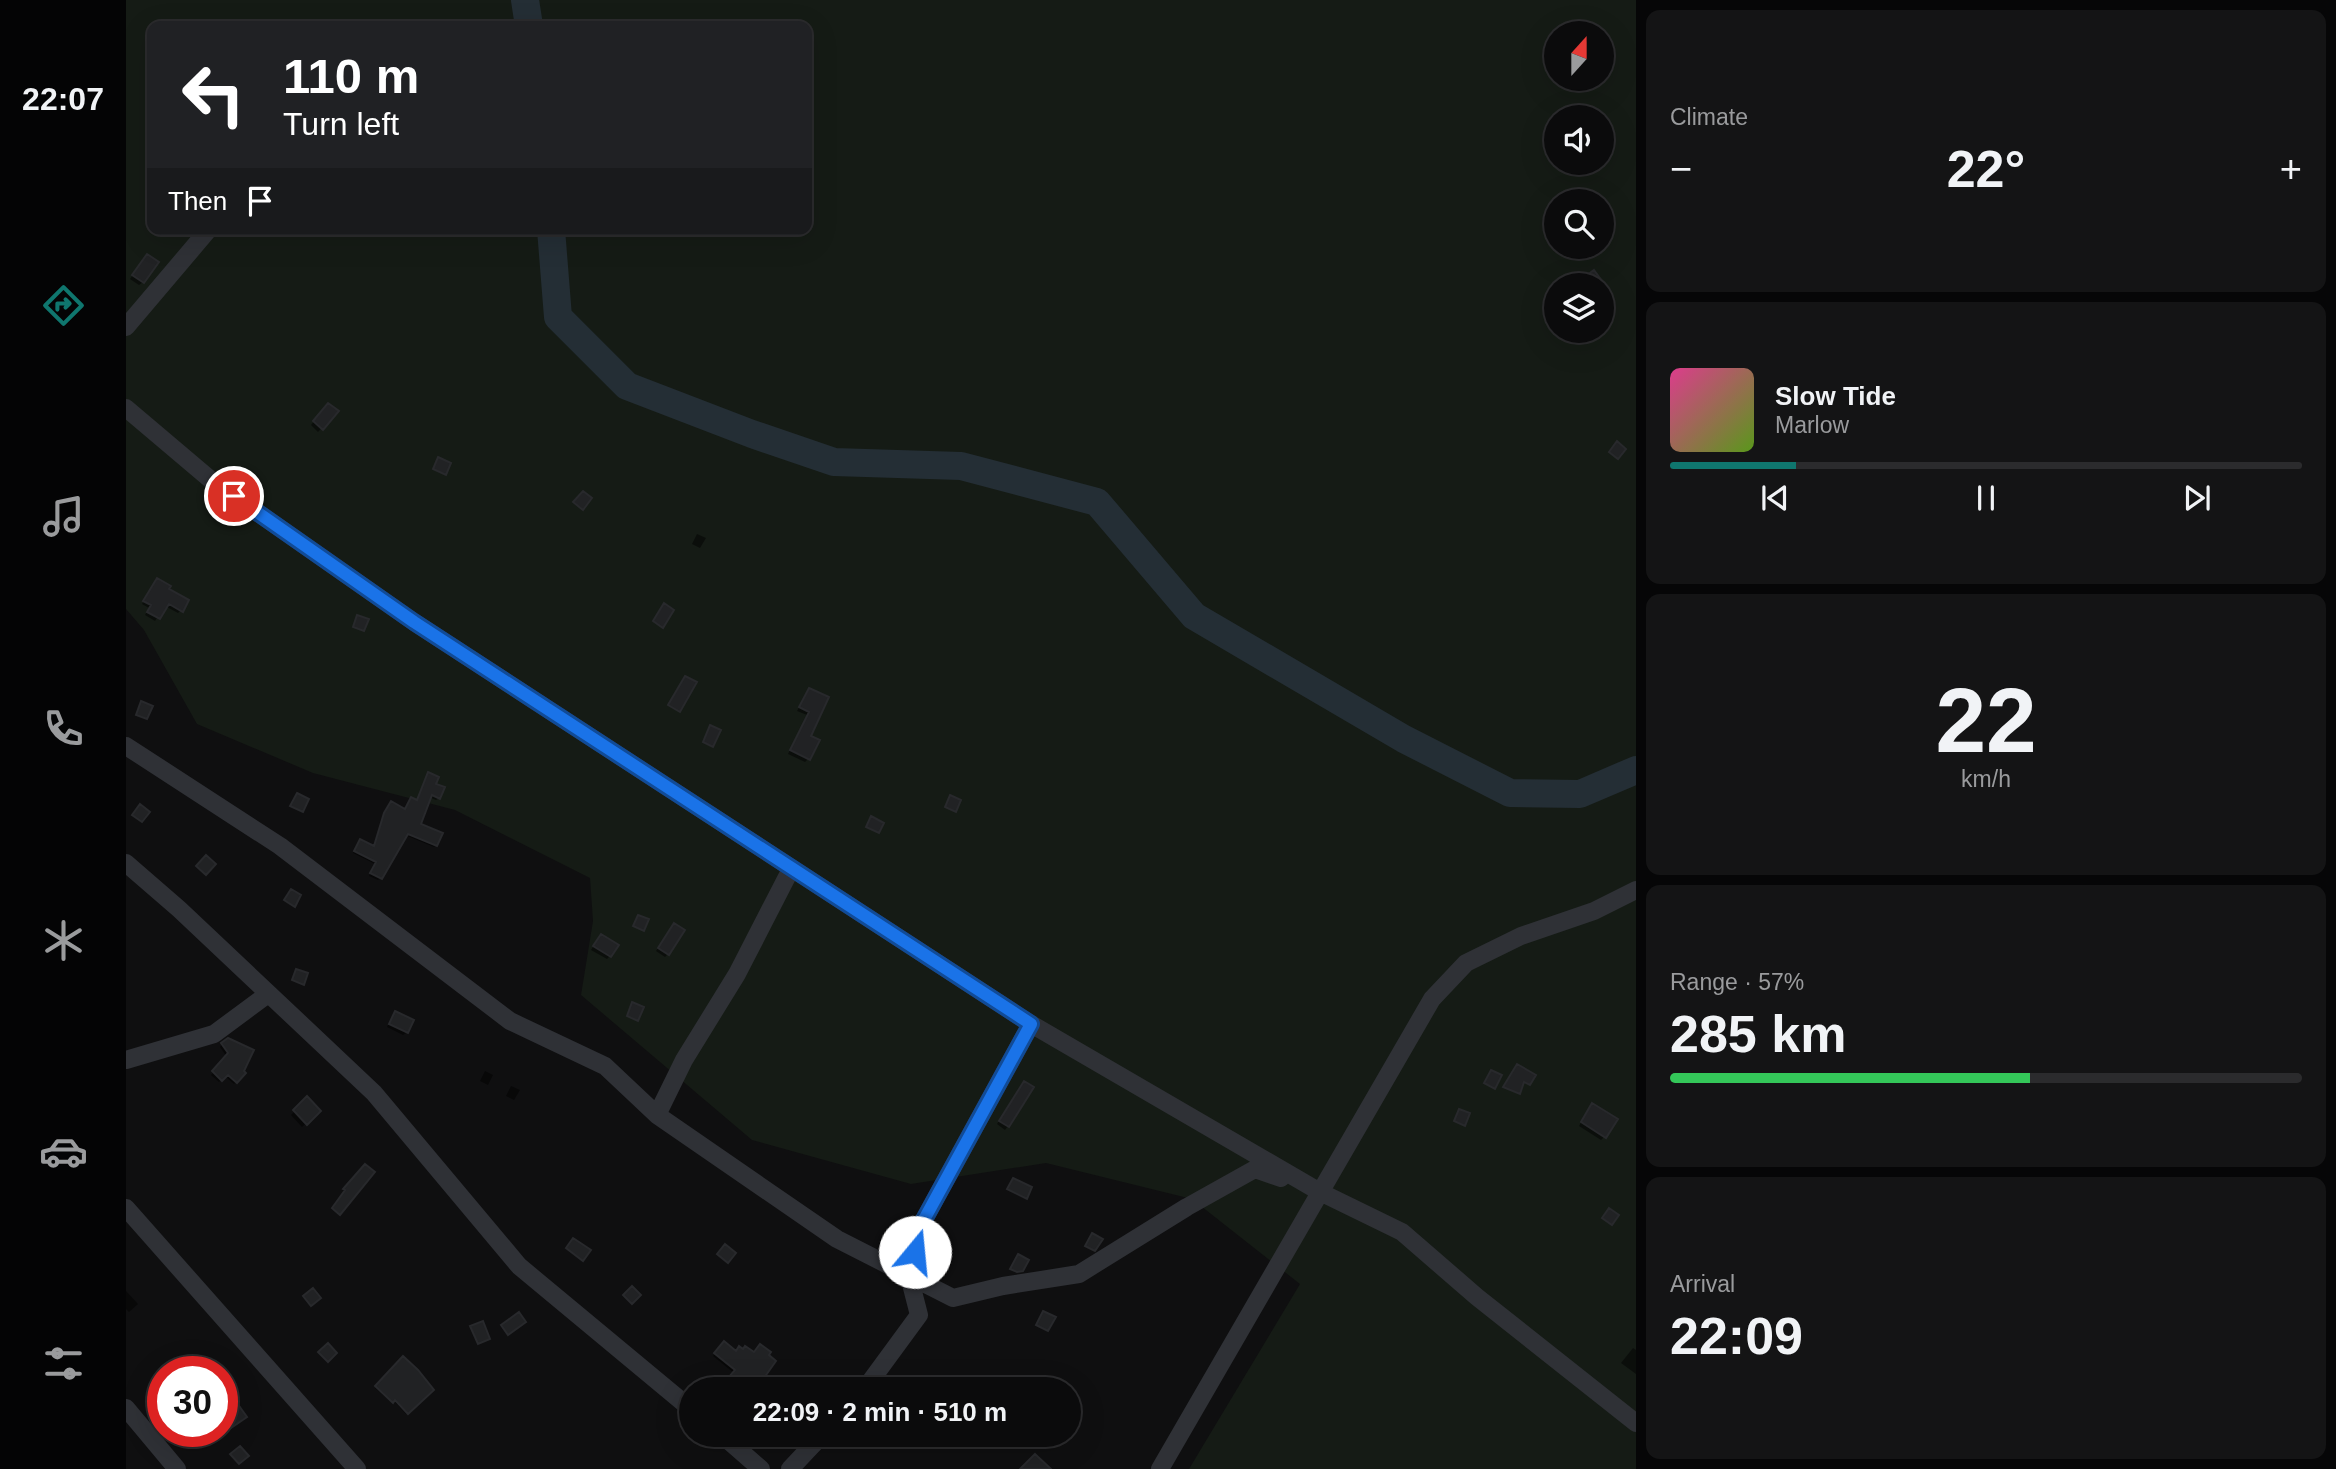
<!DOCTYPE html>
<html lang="en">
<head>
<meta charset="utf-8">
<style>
	:root { --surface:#0b0b0c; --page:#141415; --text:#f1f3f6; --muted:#9a9b9d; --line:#2b2b2d; --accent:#0f766e }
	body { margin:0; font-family:Arial,sans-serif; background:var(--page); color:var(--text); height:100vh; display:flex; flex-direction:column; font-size:26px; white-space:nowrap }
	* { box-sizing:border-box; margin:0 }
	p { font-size:23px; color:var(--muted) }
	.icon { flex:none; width:38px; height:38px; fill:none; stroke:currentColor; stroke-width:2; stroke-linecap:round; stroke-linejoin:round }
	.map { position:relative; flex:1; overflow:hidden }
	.panel { display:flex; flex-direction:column; gap:10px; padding:10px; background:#060607; width:700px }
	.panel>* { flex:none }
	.hud { position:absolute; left:21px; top:21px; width:665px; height:214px; border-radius:14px; box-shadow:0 7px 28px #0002,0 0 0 2px var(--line); background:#202124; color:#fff; overflow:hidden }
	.needle { width:46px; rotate:21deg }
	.controls { position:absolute; left:1418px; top:21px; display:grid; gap:14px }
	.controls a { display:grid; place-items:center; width:70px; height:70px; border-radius:50%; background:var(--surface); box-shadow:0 7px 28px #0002,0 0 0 2px var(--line); font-size:35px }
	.speed { position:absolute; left:21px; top:1356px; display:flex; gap:14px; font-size:35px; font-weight:700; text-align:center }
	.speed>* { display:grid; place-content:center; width:91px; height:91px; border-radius:50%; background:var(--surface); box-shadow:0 7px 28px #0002,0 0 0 2px var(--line); line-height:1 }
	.speed .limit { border:10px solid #d22; background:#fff; color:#111 }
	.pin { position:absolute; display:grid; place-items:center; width:60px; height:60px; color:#fff; margin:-30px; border:4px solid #fff; border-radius:50%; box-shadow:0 2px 7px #0007 }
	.me { position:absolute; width:77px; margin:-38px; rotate:17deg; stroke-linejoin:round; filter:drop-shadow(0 0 5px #0008) }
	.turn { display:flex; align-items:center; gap:24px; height:147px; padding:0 21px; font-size:32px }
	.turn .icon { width:91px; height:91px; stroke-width:2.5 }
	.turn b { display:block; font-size:49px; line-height:60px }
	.then { display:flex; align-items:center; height:66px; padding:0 21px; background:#0003; gap:14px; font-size:26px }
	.big { font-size:52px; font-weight:800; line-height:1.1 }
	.panel .card { flex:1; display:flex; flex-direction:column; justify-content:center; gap:10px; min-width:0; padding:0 24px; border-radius:14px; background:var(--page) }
	.panel .dial { align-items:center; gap:0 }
	.dial b { font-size:91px; line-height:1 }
	.song { display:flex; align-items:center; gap:21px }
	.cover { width:84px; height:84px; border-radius:10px; background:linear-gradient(135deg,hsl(330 70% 55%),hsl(90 70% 35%)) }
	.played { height:7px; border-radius:4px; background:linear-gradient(90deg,var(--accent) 20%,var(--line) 20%) }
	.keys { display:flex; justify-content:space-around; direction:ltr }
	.heat { display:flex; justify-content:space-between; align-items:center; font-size:38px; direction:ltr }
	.charge { height:10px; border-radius:5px; background:linear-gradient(90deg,#34c759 57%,var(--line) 0) }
	.trip { position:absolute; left:553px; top:1377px; width:402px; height:70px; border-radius:35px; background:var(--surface); box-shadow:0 7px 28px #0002,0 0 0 2px var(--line); font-weight:800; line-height:70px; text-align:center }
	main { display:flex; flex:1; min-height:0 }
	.dock { display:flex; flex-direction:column; width:126px; justify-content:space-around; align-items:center; background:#040405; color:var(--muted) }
	.dock .icon { width:49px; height:49px }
	.dock .selected { color:var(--accent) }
	.dock b { font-size:32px; color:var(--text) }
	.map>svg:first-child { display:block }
</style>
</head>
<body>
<main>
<nav class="dock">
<b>22:07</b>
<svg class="icon selected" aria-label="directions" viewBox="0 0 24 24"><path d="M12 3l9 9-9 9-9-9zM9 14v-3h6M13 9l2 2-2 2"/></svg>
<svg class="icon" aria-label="music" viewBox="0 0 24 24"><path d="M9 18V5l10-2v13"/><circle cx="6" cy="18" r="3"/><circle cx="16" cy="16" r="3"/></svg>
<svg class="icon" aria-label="phone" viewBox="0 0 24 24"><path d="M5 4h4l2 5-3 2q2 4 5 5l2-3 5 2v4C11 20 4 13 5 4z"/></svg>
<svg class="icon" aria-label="climate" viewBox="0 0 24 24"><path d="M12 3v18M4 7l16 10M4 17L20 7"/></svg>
<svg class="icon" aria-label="car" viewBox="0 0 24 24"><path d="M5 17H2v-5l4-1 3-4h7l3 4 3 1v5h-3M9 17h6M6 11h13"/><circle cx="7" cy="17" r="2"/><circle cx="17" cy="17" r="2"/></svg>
<svg class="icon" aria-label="filters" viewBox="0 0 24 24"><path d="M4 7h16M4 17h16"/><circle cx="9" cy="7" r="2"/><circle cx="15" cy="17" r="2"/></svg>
</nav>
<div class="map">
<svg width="1510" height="1469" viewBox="0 0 1510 1469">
	<rect width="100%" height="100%" fill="#0f0f10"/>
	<path fill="#151b15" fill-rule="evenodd" d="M0 0H1510V1469H1063L1174 1284 1066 1199 920 1163 785 1184 626 1140 455 995 467 921 464 878 329 810 187 773 71 724 18 630 0 609ZM26 26H681V229H26ZM1430 33H1475V79H1430ZM1430 117H1475V163H1430ZM1430 201H1475V247H1430ZM1430 285H1475V331H1430Z"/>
	<path fill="#0007" d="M18 260 17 282 13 285 4 279Z
		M202 405 210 412 192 432 185 425Z
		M571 534 580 538 574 548 566 544Z
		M31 580 55 610 52 613 39 606 29 621 19 615 23 608 16 604Z
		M683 690 701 698 682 737V759L679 762 662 754 681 715 671 711Z
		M300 777 313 798 310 800 303 797 293 825 310 845 308 847 279 835 255 878 252 880 243 876 249 864 227 853 232 843 247 847 263 806 279 811 290 802Z
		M545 929 542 954 539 957 530 951Z
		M472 939 484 956 481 959 465 950Z
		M267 1016 281 1032 277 1035 261 1027Z
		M96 1044 118 1074 108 1084 99 1076 93 1082 85 1075 101 1057 94 1047Z
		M359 1071 367 1075 362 1085 354 1081Z
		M385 1086 394 1090 388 1100 380 1096Z
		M895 1086 882 1126 879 1130 871 1124Z
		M181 1099 193 1111 176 1127 165 1115Z
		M1463 1109 1478 1137 1475 1140 1453 1126Z
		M0 1291 12 1304 3 1312 0 1309Z
		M598 1343 610 1353 640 1356 648 1361 627 1390H594L608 1373 587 1356Z
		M1507 1348 1510 1350V1374L1495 1363Z
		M277 1358 306 1390 280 1414 267 1400 265 1402 249 1388Z"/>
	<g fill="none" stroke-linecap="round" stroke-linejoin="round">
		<path stroke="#242e35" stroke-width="28" d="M399 0 403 26
			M425 229 432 317 501 386 626 434 708 462 835 466 971 502 1068 616 1278 739 1384 793 1454 794 1510 770"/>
	</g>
	<path fill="#212224" stroke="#28292c" stroke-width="2" d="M21 254 33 262 18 283 6 275Z
		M1468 270 1479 285H1448Z
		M202 403 213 411 197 430 187 421Z
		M1491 441 1500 449 1492 459 1483 452Z
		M312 457 325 463 320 475 307 469Z
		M457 491 466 498 457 510 447 502Z
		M31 578 45 586 43 589 63 600 57 612 43 604 34 619 21 612 25 605 17 601Z
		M538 603 548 610 537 628 527 621Z
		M231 615 243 619 238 631 227 627Z
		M559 676 571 682 554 712 542 705Z
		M683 688 703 697 685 736 694 740 684 760 664 750 683 712 673 707Z
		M15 701 27 706 21 719 10 715Z
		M584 725 595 730 587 747 577 742Z
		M302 772 313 777 310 784 319 787 314 799 306 795 295 824 317 833 311 846 282 834 256 879 244 873 250 862 228 851 234 839 248 846 258 813 265 801 279 809 285 797 291 800Z
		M171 793 183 799 177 812 164 806Z
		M824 795 835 800 830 812 819 807Z
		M14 804 24 812 16 822 6 815Z
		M745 816 758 823 753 833 740 827Z
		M80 855 90 864 80 875 70 866Z
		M165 889 175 895 169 907 158 900Z
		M512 915 523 919 518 931 507 926Z
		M548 923 559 930 543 955 532 948Z
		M475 934 493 945 485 957 467 946Z
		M170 969 182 973 178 985 166 980Z
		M506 1002 518 1007 512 1021 501 1016Z
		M269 1011 288 1020 282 1033 263 1024Z
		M102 1038 128 1050 118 1071 120 1073 111 1083 102 1075 96 1081 86 1071 102 1053 95 1043Z
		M1391 1064 1410 1075 1404 1085 1398 1082 1394 1094 1377 1087Z
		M1365 1070 1376 1075 1369 1089 1358 1083Z
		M898 1081 908 1087 883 1127 873 1121Z
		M181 1096 195 1111 181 1125 167 1110Z
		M1466 1103 1492 1119 1480 1138 1455 1122Z
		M1333 1109 1344 1113 1339 1126 1328 1121Z
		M239 1164 249 1172 214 1215 206 1208 219 1190 217 1189Z
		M887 1178 906 1187 901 1199 881 1189Z
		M1483 1208 1493 1215 1486 1225 1476 1218Z
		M966 1233 977 1239 969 1251 959 1246Z
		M447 1238 465 1250 457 1261 440 1248Z
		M599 1244 610 1253 602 1263 591 1254Z
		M892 1254 903 1260 897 1271 891 1272 884 1269Z
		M506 1286 515 1295 506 1304 497 1295Z
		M187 1288 195 1298 185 1306 177 1296Z
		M917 1311 930 1317 922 1331 910 1325Z
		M393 1312 400 1322 382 1335 375 1325Z
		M357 1321 364 1339 352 1344 344 1326Z
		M598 1341 610 1351 613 1346 617 1349 619 1346 628 1352 634 1344 645 1352 643 1355 650 1361 638 1378 635 1376 622 1390H592L609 1370 588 1353Z
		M202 1343 211 1353 202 1362 192 1352Z
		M277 1356 292 1370 308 1390 282 1414 269 1400 267 1403 249 1386Z
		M96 1382 121 1417 96 1434Z
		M114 1446 123 1456 113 1464 104 1454Z
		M909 1454 925 1469H894Z"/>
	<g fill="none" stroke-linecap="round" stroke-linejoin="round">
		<path stroke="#2f3136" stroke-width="18" d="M0 327 83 229
			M0 408 85 480 288 622 905 1024 1194 1192 1276 1232 1351 1297 1510 1423
			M0 746 154 846 384 1021 479 1066 531 1115 711 1239 827 1298 877 1286 953 1274 1061 1207 1129 1169 1155 1178
			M0 863 53 909 248 1093 393 1266 565 1409
			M0 1060 88 1034 142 994
			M531 1115 558 1060 611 974 665 869
			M0 1208 231 1469
			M738 1390 793 1315 783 1276 794 1227 905 1024
			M0 1408 51 1469
			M596 1435 635 1469
			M664 1469 696 1435
			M1034 1469 1306 999 1340 963 1395 936 1468 911 1510 890"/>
	</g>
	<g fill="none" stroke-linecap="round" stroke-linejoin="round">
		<g stroke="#114b97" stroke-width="18">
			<path id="route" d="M108 496 288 622 905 1024 794 1227 789 1252"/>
		</g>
		<use href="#route" stroke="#1a73e8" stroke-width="12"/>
	</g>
</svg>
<div class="controls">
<a><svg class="needle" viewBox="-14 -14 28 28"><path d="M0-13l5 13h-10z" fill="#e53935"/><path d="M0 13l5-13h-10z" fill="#9a9b9d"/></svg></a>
<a><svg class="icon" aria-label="sound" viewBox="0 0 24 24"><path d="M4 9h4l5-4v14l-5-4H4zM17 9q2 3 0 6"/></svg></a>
<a><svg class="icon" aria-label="search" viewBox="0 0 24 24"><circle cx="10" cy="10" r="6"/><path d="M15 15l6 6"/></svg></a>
<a><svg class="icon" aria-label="layers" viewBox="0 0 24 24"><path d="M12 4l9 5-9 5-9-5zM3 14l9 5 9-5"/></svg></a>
</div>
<div class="speed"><div class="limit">30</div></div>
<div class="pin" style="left:108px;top:496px;background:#d93025"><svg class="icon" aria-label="arrive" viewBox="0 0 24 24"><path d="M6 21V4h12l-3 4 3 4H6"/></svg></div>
<svg class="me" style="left:789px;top:1252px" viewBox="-20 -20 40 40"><circle r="19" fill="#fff"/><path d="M0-13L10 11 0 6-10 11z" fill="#1a73e8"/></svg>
<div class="trip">22:09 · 2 min · 510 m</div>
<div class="hud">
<div class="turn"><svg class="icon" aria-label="left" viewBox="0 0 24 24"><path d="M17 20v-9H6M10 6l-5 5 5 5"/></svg><div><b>110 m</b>Turn left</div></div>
<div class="then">Then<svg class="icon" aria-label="arrive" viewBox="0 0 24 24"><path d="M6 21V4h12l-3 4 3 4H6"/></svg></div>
</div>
</div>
<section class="panel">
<div class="card"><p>Climate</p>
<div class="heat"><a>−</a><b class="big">22°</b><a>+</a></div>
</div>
<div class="card">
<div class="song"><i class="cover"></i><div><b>Slow Tide</b><p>Marlow</p></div></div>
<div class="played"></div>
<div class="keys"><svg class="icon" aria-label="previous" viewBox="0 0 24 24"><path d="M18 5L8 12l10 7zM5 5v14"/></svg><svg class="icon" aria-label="pause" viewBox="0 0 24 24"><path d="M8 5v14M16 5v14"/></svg><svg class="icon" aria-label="next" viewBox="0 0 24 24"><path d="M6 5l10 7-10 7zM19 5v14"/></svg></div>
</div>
<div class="card dial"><b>22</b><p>km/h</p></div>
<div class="card"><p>Range · 57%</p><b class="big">285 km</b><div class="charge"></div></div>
<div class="card"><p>Arrival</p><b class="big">22:09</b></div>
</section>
</main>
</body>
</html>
